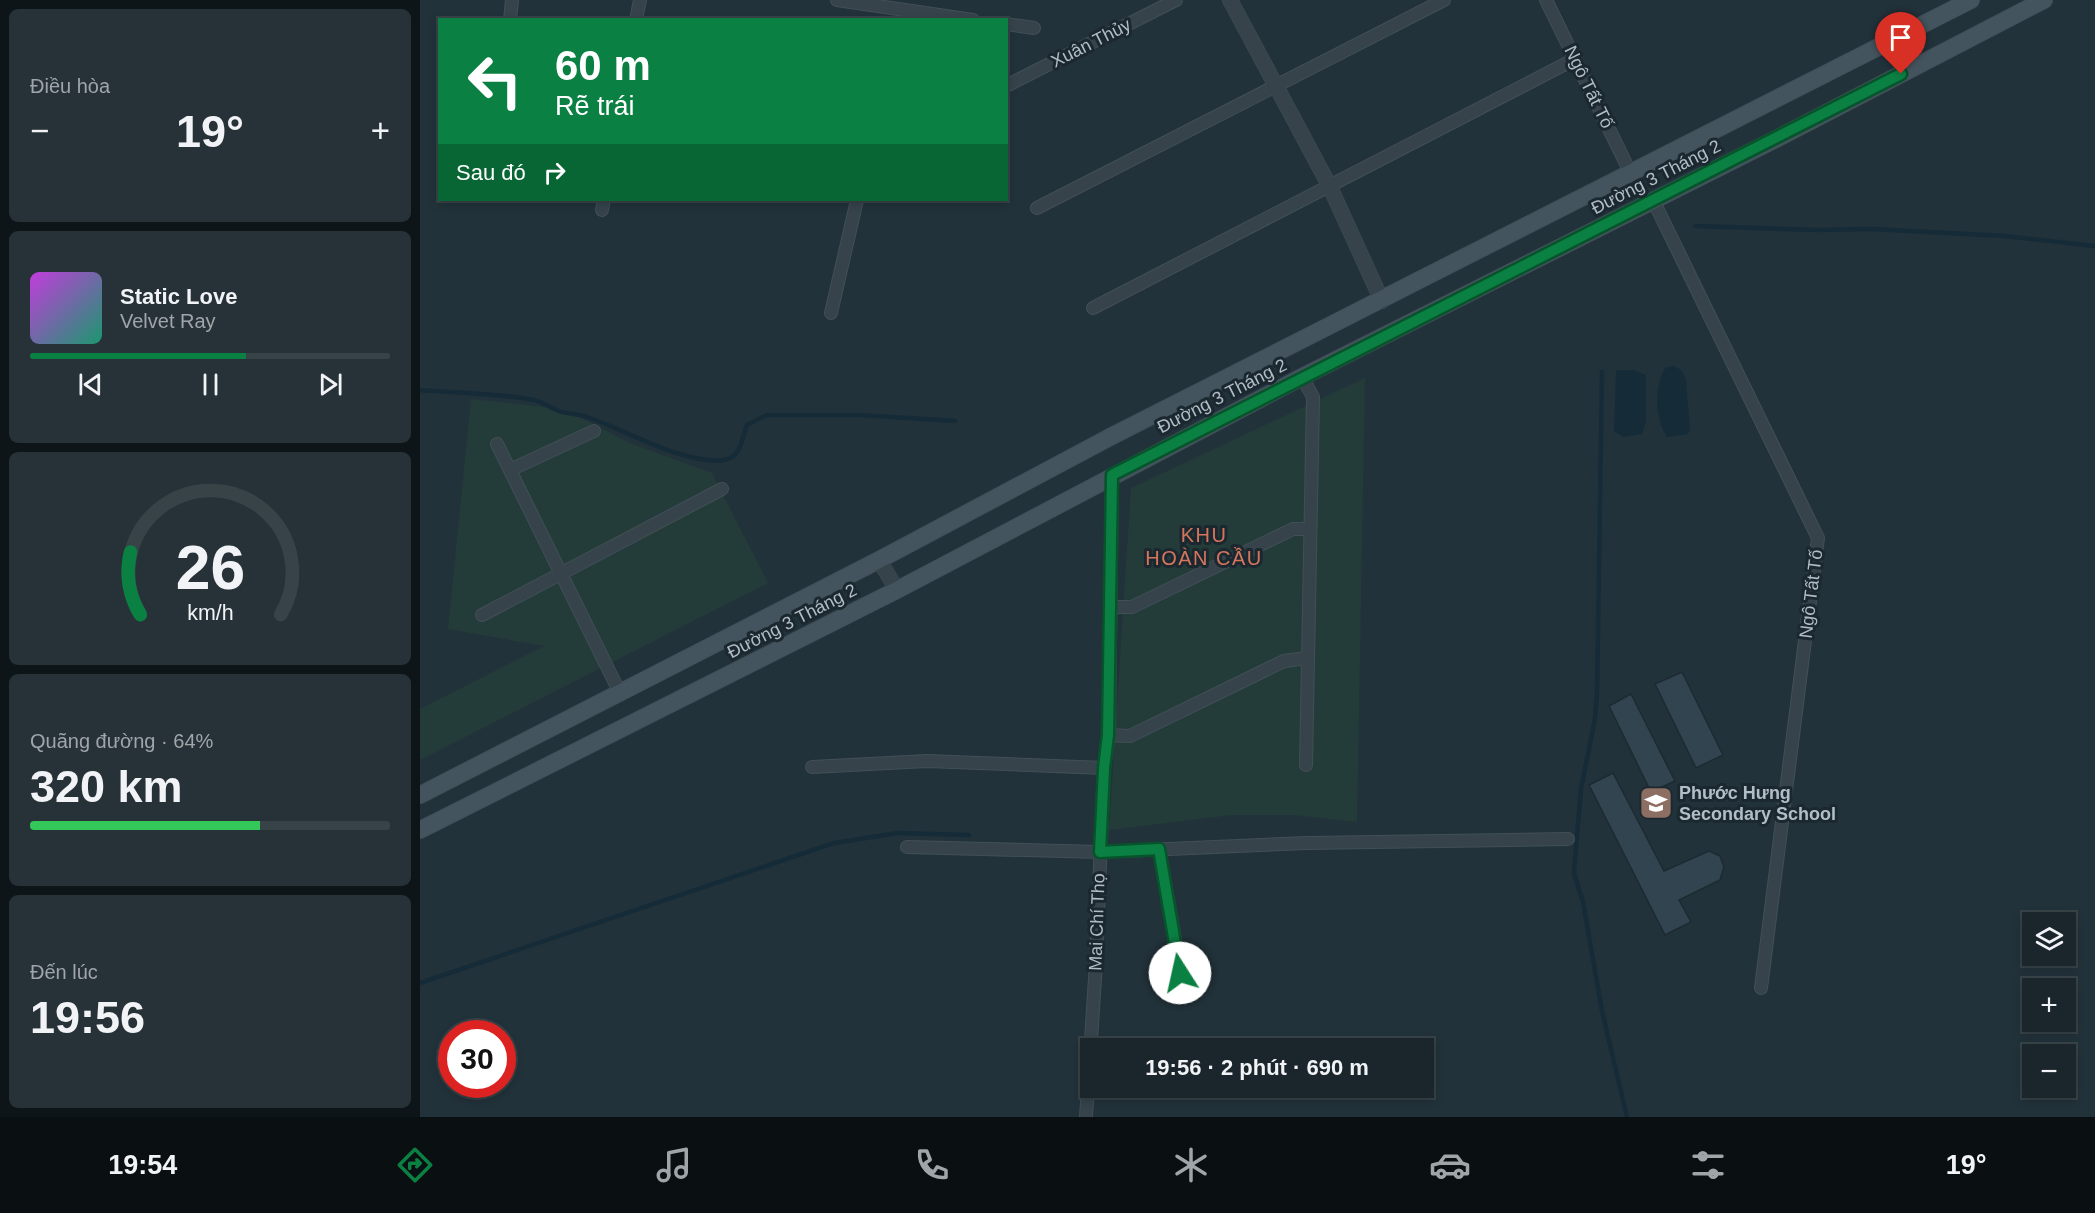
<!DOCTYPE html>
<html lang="vi">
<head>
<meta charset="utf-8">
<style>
	:root { --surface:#1a262c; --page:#273238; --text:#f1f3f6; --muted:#9fa5a9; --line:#384348; --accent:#0b8043 }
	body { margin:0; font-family:Helvetica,sans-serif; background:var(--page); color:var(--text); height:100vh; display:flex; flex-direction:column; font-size:22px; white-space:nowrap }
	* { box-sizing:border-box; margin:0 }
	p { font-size:20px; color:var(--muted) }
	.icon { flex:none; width:33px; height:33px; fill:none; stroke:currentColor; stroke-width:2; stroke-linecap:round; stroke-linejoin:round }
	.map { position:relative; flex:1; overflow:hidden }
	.sheet { display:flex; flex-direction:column; gap:9px; padding:9px; background:#0e1518; width:420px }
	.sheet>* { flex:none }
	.banner { position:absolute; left:18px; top:18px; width:570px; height:183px; border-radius:0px; box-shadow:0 3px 9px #0003,0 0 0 2px var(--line); background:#0b8043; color:#fff; overflow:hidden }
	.buttons { position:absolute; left:1602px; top:912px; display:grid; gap:12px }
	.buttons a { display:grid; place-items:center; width:54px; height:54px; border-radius:0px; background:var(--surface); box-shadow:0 3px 9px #0003,0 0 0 2px var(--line); font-size:30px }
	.speed { position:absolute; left:18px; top:1020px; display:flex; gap:12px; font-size:30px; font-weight:700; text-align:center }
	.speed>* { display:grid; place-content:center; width:78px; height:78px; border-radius:50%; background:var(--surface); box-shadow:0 3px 9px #0003,0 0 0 2px var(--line); line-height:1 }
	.speed .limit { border:9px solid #d22; background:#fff; color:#111 }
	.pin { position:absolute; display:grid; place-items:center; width:51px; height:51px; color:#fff; margin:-62px -26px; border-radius:50% 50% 50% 0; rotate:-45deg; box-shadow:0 0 6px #0007 }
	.pin .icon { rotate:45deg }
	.me { position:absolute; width:66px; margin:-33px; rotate:350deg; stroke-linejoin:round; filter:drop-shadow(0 0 4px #0008) }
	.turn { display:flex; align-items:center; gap:21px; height:126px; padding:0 18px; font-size:27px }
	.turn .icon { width:78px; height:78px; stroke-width:2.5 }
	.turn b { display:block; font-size:42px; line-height:51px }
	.then { display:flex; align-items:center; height:57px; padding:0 18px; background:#0003; gap:12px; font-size:22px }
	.big { font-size:45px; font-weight:800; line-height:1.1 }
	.sheet .card { flex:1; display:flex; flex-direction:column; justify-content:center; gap:9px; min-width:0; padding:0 21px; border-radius:9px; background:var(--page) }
	.sheet .dial { align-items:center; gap:0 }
	.dial svg { height:156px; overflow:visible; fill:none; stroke:var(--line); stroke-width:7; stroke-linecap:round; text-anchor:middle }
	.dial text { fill:var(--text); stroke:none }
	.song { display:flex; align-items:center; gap:18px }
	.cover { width:72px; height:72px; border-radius:9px; background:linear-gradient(135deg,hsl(290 70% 55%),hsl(160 70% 35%)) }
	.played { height:6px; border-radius:3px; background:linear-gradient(90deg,var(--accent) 60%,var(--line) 60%) }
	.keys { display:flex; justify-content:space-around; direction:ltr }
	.heat { display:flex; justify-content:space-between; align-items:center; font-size:33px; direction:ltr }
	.charge { height:9px; border-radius:4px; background:linear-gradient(90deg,#34c759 64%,var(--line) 0) }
	.trip { position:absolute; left:660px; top:1038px; width:354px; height:60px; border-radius:0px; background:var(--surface); box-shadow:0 3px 9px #0003,0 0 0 2px var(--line); font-weight:800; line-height:60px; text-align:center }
	.tab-bar { display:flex; height:96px; justify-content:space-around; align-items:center; background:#0a0f12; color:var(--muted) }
	.tab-bar .icon { width:42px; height:42px }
	.tab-bar .current { color:var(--accent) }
	.tab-bar b { font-size:27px; color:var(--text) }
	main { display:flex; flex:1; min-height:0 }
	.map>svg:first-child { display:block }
</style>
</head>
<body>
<main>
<section class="sheet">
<div class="card"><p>Điều hòa</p>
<div class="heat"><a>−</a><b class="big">19°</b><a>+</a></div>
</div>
<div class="card">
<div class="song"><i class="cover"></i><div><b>Static Love</b><p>Velvet Ray</p></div></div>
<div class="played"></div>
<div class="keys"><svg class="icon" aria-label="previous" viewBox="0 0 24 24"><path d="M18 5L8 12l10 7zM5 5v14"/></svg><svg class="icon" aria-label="pause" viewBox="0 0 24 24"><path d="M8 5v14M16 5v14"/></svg><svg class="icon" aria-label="next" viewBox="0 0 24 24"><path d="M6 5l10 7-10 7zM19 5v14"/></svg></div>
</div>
<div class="card dial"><svg viewBox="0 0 100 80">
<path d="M14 69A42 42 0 1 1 86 69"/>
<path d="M14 69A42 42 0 0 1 9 37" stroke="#0b8043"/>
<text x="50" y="56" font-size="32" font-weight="700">26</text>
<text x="50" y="72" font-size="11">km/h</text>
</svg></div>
<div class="card"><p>Quãng đường · 64%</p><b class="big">320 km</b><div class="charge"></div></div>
<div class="card"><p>Đến lúc</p><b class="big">19:56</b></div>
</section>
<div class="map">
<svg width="1675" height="1117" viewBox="0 0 1675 1117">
	<rect width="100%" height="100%" fill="#22323a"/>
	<path fill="#243c39" d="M945 378 937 822 875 815H812L689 830 711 488Z
		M51 399 144 409 210 443 292 473 348 583 0 760V709L124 646 28 629Z"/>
	<path fill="#152c38" d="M1255 366 1262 371 1266 379 1270 429 1268 434 1247 437C1235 420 1233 385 1246 367Z
		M1196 370H1214L1226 375V421L1222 434 1203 437 1194 431Z"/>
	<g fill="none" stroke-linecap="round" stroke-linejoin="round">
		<path stroke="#152c38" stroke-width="4.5" d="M1275 226 1395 230 1452 229 1584 236 1675 246
			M1182 372 1177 694 1175 719 1161 789 1154 873 1163 902 1182 1011 1207 1117
			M0 390C37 393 77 393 114 400 122 402 131 408 139 411 149 414 160 414 170 418 207 431 265 465 304 460 322 457 321 439 327 425L347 415H439L535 421
			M0 983 414 843 478 833 549 835"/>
	</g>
	<path fill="#31444f" stroke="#1d2a31" stroke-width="1.5" d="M1262 672 1303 755 1276 768 1235 684Z
		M1211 694 1255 781 1231 792 1189 706Z
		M1193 773 1244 871 1289 851 1300 856 1304 867 1300 880 1259 900 1271 922 1245 935 1169 785Z"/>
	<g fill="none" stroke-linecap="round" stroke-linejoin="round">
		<g stroke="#424f57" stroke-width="14">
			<path id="minor" d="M417 0 553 20
				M1126 0 1211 174
				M90 20 92 0
				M216 20 220 0
				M586 24 614 28
				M586 86 756 0
				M1233 200 1398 538 1341 988
				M617 208 1024 0
				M182 210 184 200
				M673 308 1155 59
				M411 313 437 200
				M882 377 893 397 886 765
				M77 444 200 693
				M90 470 174 431
				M691 607H712L873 529H889
				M62 615 302 489
				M689 735 710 736 864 661 887 658
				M392 767 507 761 684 768
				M487 847 680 852 887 843 1148 839
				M739 849 761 973
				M666 1117 676 963 684 768 689 735 692 475"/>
		</g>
		<g stroke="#424f57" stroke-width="16">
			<path id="tertiary" d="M810 0 910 187 962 301
				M459 560 477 590"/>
		</g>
		<g stroke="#424f57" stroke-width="18">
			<path id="secondary" d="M0 795 459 560 692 436 1551 0
				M0 830 477 590 882 377 1358 138 1624 0"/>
		</g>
		<use href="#minor" stroke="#36434b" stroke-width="12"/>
		<use href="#tertiary" stroke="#36434b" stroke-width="15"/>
		<use href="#secondary" stroke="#44545e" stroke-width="16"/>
	</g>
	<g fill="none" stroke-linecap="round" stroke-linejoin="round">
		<g stroke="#07532c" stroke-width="15">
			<path id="route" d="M760 973 739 849 680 852 684 768 688 735 692 475 1481 74"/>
		</g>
		<use href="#route" stroke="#0b8043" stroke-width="10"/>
	</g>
	<defs>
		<g id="school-square" transform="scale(1.725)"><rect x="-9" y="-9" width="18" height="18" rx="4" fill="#8d6e63" stroke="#1b282f"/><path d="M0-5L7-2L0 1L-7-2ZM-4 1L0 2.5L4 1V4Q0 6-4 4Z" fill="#fff"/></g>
	</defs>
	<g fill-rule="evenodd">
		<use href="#school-square" x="1236" y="803"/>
	</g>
	<g text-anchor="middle" stroke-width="6" stroke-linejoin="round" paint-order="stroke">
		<g font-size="18" fill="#b1bec7" stroke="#1b282f">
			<text transform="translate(671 43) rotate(-27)" y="6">Xuân Thủy</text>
			<text transform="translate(1169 87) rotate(64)" y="6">Ngô Tất Tố</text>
			<text transform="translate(1236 177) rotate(-27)" y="6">Đường 3 Tháng 2</text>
			<text transform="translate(802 396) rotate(-27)" y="6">Đường 3 Tháng 2</text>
			<text transform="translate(1391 594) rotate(-83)" y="6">Ngô Tất Tố</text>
			<text transform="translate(372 621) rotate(-27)" y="6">Đường 3 Tháng 2</text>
			<text transform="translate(677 922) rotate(-88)" y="6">Mai Chí Thọ</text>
		</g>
		<g font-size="18" font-weight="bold" fill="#b1bec7" stroke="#1b282f" text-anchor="start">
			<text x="1259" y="799">Phước Hưng<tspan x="1259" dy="21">Secondary School</tspan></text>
		</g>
		<g font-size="20" letter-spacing="1.5" fill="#d4765e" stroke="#1b282f">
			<text x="784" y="542">KHU<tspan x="784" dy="23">HOÀN CẦU</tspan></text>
		</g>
	</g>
</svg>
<div class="buttons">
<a><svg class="icon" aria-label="layers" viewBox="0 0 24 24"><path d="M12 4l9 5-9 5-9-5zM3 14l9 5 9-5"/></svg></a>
<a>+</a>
<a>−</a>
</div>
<div class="speed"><div class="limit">30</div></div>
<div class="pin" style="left:1481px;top:74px;background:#d93025"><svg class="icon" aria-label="arrive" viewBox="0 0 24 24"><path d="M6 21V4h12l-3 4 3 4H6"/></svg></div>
<svg class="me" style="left:760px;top:973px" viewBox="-20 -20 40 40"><circle r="19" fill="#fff"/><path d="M0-13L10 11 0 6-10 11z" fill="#0b8043"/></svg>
<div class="trip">19:56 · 2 phút · 690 m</div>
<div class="banner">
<div class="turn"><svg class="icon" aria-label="left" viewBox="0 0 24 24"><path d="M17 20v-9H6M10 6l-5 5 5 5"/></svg><div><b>60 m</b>Rẽ trái</div></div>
<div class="then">Sau đó<svg class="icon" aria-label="right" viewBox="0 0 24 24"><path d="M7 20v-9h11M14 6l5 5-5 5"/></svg></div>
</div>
</div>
</main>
<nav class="tab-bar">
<b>19:54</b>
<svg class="icon current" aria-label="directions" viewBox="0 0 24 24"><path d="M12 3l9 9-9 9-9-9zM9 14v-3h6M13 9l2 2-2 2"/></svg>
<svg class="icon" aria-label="music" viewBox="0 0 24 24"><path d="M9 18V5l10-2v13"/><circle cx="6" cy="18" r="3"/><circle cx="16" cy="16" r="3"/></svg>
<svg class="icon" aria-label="phone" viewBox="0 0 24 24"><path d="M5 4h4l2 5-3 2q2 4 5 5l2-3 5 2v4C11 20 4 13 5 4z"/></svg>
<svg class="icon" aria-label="climate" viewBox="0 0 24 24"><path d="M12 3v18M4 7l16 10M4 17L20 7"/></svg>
<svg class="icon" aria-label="car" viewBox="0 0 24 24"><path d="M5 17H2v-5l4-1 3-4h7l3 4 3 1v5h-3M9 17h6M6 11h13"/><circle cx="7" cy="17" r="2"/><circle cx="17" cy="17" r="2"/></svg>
<svg class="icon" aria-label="filters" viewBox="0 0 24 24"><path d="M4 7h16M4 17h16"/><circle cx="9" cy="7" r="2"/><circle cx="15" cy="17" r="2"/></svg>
<b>19°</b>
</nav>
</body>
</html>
